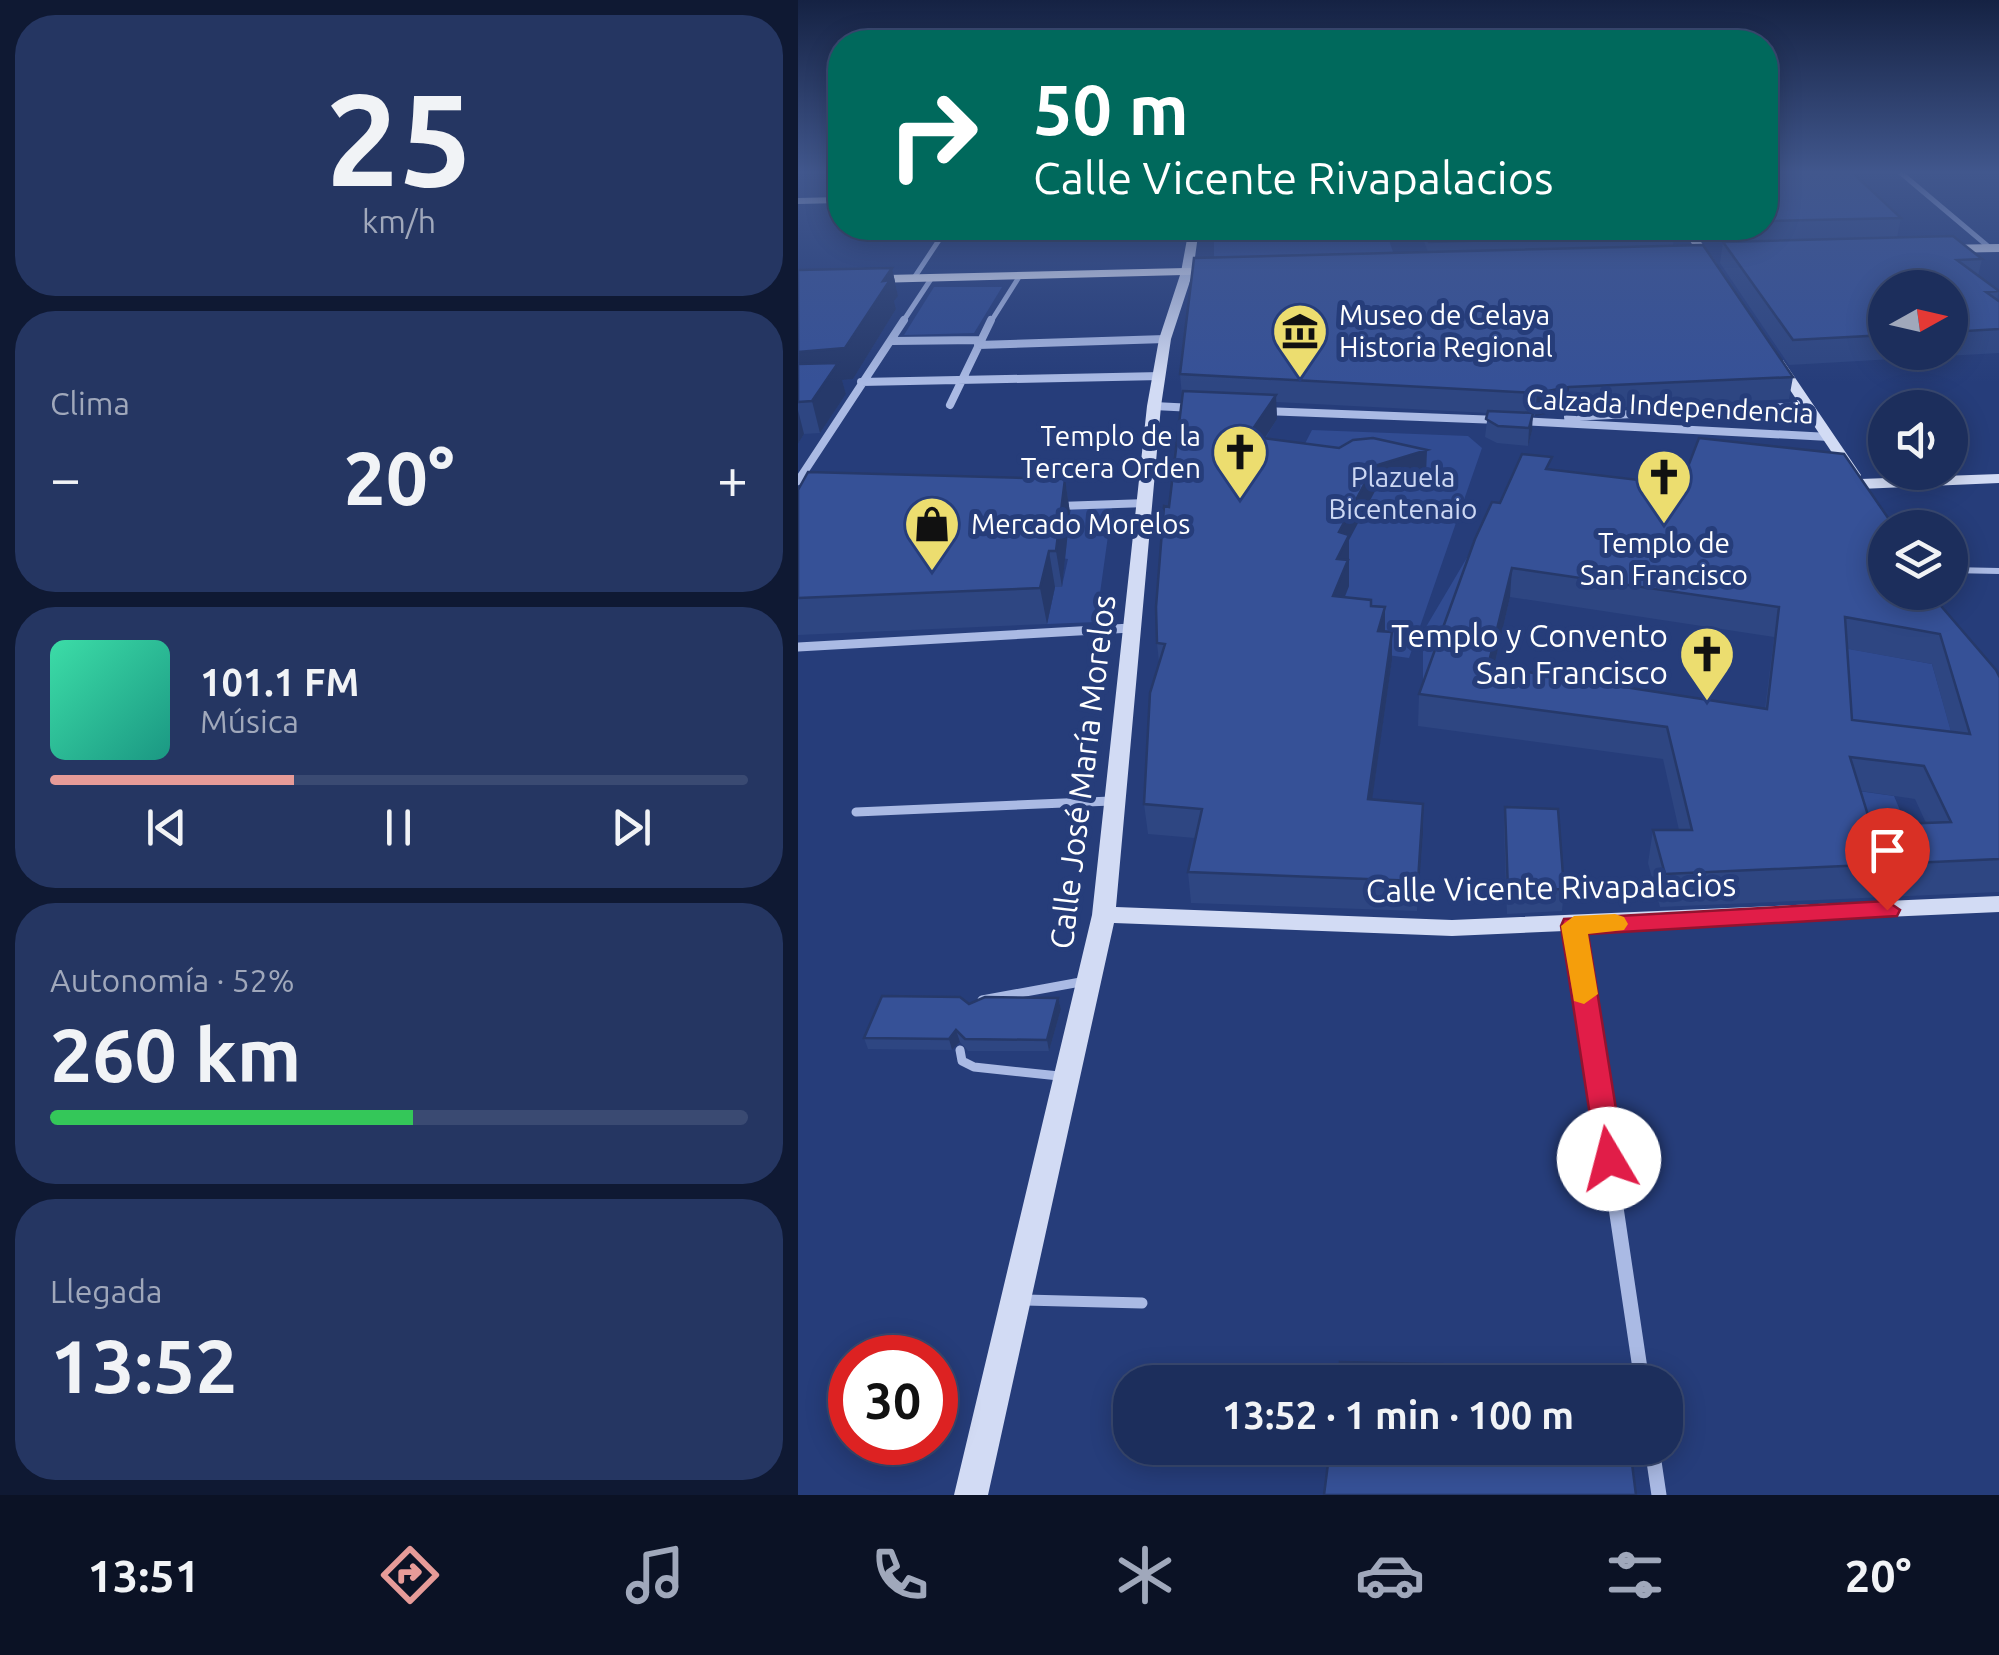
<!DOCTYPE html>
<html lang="es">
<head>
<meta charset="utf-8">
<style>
	:root { --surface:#1c2e5c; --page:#253662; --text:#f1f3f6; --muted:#a0a8bb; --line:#3a4a72; --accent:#e69b98 }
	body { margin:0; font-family:Ubuntu,sans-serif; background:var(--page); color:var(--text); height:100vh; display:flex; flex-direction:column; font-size:38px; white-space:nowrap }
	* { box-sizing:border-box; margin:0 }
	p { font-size:32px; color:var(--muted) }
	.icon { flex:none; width:55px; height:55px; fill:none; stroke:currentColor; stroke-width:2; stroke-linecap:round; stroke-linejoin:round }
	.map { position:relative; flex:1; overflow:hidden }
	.drawer { display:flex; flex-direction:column; gap:15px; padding:15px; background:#0f1933; width:798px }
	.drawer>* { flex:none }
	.banner { position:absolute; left:30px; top:30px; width:950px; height:210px; border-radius:40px; box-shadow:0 5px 25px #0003,0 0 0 2px var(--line); background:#00695c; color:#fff; overflow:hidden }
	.needle { width:65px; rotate:82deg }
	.buttons { position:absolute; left:1070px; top:270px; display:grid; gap:20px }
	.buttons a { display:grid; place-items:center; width:100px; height:100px; border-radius:50%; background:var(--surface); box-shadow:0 5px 25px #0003,0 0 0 2px var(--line); font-size:50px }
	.speed { position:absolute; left:30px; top:1335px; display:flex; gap:20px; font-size:50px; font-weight:700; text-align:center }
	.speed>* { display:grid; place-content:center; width:130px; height:130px; border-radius:50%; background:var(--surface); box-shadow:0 5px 25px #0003,0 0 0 2px var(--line); line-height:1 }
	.speed .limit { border:15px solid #d22; background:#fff; color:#111 }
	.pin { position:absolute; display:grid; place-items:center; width:85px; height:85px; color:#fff; margin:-102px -42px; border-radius:50% 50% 50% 0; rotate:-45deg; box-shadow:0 0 10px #0007 }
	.pin .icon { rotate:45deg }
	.me { position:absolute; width:110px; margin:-55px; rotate:352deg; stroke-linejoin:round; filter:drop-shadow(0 0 8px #0008) }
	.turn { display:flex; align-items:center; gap:35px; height:210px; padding:0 40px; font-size:45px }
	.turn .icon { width:130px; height:130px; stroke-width:2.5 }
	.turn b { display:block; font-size:70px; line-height:85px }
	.big { font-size:75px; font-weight:700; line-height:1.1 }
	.drawer .tile { flex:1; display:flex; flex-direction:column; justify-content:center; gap:15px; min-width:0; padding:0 35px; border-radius:40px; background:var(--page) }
	.drawer .dial { align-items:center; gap:0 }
	.dial b { font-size:130px; line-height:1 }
	.song { display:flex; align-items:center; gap:30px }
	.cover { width:120px; height:120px; border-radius:15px; background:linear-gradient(135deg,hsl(160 70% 55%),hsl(170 70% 35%)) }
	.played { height:10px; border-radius:5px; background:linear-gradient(90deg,var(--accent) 35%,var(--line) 35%) }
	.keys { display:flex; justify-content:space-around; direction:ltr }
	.heat { display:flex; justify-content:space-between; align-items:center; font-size:55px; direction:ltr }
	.charge { height:15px; border-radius:8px; background:linear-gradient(90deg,#34c759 52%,var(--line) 0) }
	.trip { position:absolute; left:315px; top:1365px; width:570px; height:100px; border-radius:40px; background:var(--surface); box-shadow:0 5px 25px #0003,0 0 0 2px var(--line); font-weight:700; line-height:100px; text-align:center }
	.tabs { display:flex; height:160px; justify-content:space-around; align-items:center; background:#0b1225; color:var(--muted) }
	.tabs .icon { width:70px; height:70px }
	.tabs .selected { color:var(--accent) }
	.tabs b { font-size:45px; color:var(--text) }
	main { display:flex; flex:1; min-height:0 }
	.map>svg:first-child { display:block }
</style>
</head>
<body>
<main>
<section class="drawer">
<div class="tile dial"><b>25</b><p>km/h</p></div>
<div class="tile"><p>Clima</p>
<div class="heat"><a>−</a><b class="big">20°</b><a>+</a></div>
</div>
<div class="tile">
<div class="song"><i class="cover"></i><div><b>101.1 FM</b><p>Música</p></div></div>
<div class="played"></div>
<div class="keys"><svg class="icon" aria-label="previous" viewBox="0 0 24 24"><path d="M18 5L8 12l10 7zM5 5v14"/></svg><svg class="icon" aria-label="pause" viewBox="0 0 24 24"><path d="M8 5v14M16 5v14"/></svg><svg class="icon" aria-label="next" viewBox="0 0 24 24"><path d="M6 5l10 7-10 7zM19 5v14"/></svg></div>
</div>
<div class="tile"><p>Autonomía · 52%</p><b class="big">260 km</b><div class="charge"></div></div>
<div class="tile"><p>Llegada</p><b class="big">13:52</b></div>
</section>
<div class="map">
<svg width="1202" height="1495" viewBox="0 0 1202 1495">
	<rect width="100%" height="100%" fill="#263d7a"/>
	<path fill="#314c92" d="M416 228H587L596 255 416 261Z
		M136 287H204L176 333 106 335Z
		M514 430 670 436 684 448 611 658 582 654 589 631 536 623 494 469Z
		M314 507 298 622 249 624 257 587 264 586 270 559 263 558 273 509Z
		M683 534 625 712V632Z
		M1041 647 1134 664 1163 766 1047 752Z
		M1046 789 1096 796 1121 856 1064 858Z"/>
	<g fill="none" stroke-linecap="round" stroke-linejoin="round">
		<path stroke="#aabae4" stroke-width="6" d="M1152 570 1202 571"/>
		<path stroke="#aabae4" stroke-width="9" d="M58 812 313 801
			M184 1000 288 981
			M162 1050 164 1061 176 1067 261 1076"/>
		<path stroke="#aabae4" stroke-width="11" d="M227 1300 344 1303"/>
		<path stroke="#aabae4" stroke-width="5" d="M1103 173 1192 248
			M116 278 149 228
			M104 323 133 279
			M192 323 221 277"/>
		<path stroke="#aabae4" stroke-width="8" d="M94 341 181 340
			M180 345 367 339
			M63 382 363 376
			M152 405 193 320
			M356 406 396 408
			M468 411 701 420
			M770 417 1009 406
			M723 421 1031 437
			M0 481 106 320
			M261 506 349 503"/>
		<path stroke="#aabae4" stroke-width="9" d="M0 647 333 628"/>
		<path stroke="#aabae4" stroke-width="11" d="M776 925 799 1082"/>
		<path stroke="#aabae4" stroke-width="15" d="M799 1080 844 1382
			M854 1448 861 1495"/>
		<path fill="#d2dbf4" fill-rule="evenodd" d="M42 197V203L0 204V198Z
			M391 228H401L395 272 373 339 363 406 318 907 654 920 1202 896V912L654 936 316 923 190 1495H156L294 915 349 406 361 339 383 272Z
			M883 228H893L919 264 917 266H909Z
			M975 360H985L1063 475 1061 478H1051L974 363Z
			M1202 474V483L1062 489 1054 484 1062 479Z"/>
		<path fill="#e9edfc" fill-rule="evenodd" d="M1202 244V252L1139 253 1132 249 1139 245Z
			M430 267 432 270 425 274 0 285V277Z"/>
	</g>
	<path fill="#2e4682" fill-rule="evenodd" d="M968 173 1103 218 1099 237 1184 259 1180 276 1201 291 1199 300 1202 302V353L991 365 922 263 925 242 949 241 938 228H968ZM1088 288H1152V352H1088Z
		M621 228H870L876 235 875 246 995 377 991 399 770 410 734 416V431L730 446 699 443 687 437 690 413 478 402 479 419 467 439 628 475 577 491 551 540V586L547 597 573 606 587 632 594 660 574 799 625 804V834L619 911 393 903 390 872 397 838 350 834 346 804 361 662 359 643 371 507 384 397 382 374 630 252Z
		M94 268 100 296 96 301 98 309 55 379 44 380 48 394 22 433 6 434 0 444V270Z
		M753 470 1088 592H1133L1202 678V892L862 907 850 863 855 830H881L865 759 620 726 621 694 702 503ZM712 597 976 637 967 709 696 667ZM1050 649 1134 664 1153 732 1054 720ZM1063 791 1117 799 1128 823 1073 825Z
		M267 479 272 513 264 587H257L249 624 0 635V490Z
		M707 807 766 889 764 911 709 914 706 829Z
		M260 998 263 1009 251 1051H170L162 1042 154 1050 70 1049 66 1038 171 1004Z"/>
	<path fill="#26396a" d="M94 268 100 296 96 301 98 309 55 379 44 380 48 394 22 433 14 401 0 383V352L85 281Z
		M771 387 770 410 737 416 739 393Z
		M478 395 479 419 452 461 450 436Z
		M0 410 6 434 0 444Z
		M735 413 734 431 730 446 731 428Z
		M629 450 628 475 577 491 551 540V586L536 623 535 596 541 532 576 466Z
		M267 479 272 513 264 587 258 551Z
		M251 551 257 587 249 624 242 588Z
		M714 568 712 597 689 697 690 666Z
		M587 607V634L580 631Z
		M594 632V660L570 829V799Z
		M625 804V834L619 911 620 881Z
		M260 998 263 1009 251 1051 249 1040Z
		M158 1030 162 1042 154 1050 151 1039Z"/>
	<path fill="#365197" stroke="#26396a" stroke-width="2.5" fill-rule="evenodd" d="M968 173H1055L1103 218 968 221Z
		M626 228H870L876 235 631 242Z
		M1155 236 1184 259 1159 260 1201 291 1188 292 1202 302V329L1152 332V288H1088V335L995 340 925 242Z
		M905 245 995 377 771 387 739 393 382 374 396 258Z
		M94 268 85 281 92 280 47 348 0 352V270Z
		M40 363 14 401 0 402V364Z
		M385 391 478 395 450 436 541 448 555 440 575 438 629 450 576 466 541 532 551 535 539 559 550 560 535 596 573 600V606L587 607 580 631 594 632 570 799 625 804 620 881 390 872 404 809 346 804 352 693 367 644 359 643 358 607 366 506 371 507Z
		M690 411 735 413 731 428 700 426 688 419Z
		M901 438 1046 454 1097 528H1088V592H1131L1198 670 1202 678V859L867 874 855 830H894L869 727 621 694 677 539 694 502 702 503 724 454 754 457 748 469 865 483 868 475 886 477ZM714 568 981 607 969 709 690 666ZM1047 617 1142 634 1172 734 1054 720ZM1052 757 1126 766 1153 822 1073 825Z
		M10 472 267 479 258 551H251L242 588 0 598V490Z
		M707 807 760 809 766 889 710 891Z
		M84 996 162 997 171 1004 187 997 260 998 249 1040 167 1039 158 1030 151 1039 66 1038Z
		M542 1362 822 1368 823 1382H540Z
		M532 1448H832L838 1495H526Z"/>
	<linearGradient id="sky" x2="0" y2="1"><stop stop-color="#152243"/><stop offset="0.45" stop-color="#41578d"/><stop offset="1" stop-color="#41578d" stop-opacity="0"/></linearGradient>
	<rect width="1202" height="383" fill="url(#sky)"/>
	<path fill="#e11d48" stroke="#92132f" stroke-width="2.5" d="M1089 901 1102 910 1099 916 790 934 826 1159 822 1168 811 1172 800 1168 763 926 766 919Z"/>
	<path fill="#f59e0b" d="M817 914 826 917 830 924 826 930 790 934 800 994 786 1004 776 1001 763 926 776 916Z"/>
	<defs>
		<g id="museum-pin" transform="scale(2.875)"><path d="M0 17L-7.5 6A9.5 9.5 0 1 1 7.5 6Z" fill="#ecdd6f" stroke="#263d7a"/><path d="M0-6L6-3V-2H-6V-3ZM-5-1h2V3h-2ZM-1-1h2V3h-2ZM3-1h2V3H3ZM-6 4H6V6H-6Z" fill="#111"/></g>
		<g id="church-pin" transform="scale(2.875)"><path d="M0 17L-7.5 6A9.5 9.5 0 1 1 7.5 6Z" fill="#ecdd6f" stroke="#263d7a"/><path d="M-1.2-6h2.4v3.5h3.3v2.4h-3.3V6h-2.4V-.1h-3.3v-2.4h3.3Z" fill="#111"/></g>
		<g id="shop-pin" transform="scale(2.875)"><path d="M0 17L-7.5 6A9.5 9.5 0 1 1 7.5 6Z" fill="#ecdd6f" stroke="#263d7a"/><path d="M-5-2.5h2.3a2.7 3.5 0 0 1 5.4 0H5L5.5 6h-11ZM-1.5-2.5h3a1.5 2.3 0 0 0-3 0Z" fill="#111"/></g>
	</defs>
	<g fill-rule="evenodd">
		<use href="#museum-pin" x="502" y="331"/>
		<use href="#church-pin" x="442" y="452"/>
		<use href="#church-pin" x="866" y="477"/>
		<use href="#shop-pin" x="134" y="524"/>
		<use href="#church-pin" x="909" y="654"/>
	</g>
	<g text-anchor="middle" stroke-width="10" stroke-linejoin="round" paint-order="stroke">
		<g font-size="28" fill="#fff" stroke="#263d7a" text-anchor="start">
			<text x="541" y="325">Museo de Celaya<tspan x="541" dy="32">Historia Regional</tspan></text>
			<text x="403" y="446" text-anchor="end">Templo de la<tspan x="403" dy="32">Tercera Orden</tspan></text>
			<text x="173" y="534">Mercado Morelos</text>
			<text x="866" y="553" text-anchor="middle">Templo de<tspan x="866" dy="32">San Francisco</tspan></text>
		</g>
		<g font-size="28" fill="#fff" stroke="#263d7a">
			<text transform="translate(872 406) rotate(3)" y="10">Calzada Independencia</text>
		</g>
		<g font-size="28" fill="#ccd7f3" stroke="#263d7a">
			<text x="605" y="487">Plazuela<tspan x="605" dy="32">Bicentenaio</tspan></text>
		</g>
		<g font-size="32" fill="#fff" stroke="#263d7a" text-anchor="end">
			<text x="870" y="647">Templo y Convento<tspan x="870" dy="37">San Francisco</tspan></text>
		</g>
		<g font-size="32" fill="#fff" stroke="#263d7a">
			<text transform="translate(285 772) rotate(-83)" y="11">Calle José María Morelos</text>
			<text transform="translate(753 888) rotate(-1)" y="11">Calle Vicente Rivapalacios</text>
		</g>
	</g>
</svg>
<div class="buttons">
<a><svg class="needle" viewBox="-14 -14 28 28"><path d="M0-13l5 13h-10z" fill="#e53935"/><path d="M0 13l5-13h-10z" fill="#a0a8bb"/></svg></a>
<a><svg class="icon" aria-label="sound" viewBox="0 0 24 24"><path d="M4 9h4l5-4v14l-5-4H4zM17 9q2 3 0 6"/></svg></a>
<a><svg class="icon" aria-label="layers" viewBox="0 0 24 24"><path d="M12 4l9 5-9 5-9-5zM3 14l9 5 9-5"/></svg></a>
</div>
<div class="speed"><div class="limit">30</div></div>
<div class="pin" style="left:1089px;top:910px;background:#d93025"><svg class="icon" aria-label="arrive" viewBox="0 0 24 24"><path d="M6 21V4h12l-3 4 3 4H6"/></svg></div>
<svg class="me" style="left:811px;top:1159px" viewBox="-20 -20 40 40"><circle r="19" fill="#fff"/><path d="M0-13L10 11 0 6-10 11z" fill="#e11d48"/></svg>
<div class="trip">13:52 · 1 min · 100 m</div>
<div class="banner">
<div class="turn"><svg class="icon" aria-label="right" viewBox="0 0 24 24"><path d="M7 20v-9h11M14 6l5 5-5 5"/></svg><div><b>50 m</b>Calle Vicente Rivapalacios</div></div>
</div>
</div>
</main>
<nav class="tabs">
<b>13:51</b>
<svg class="icon selected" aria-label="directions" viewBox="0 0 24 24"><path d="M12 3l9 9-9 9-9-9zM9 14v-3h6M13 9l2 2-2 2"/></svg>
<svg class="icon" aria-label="music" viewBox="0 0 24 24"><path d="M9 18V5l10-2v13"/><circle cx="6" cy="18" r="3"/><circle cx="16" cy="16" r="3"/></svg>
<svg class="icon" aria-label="phone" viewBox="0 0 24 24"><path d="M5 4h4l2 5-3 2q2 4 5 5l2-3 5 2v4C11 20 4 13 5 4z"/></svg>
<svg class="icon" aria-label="climate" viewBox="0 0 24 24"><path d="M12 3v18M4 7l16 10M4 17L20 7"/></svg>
<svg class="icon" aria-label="car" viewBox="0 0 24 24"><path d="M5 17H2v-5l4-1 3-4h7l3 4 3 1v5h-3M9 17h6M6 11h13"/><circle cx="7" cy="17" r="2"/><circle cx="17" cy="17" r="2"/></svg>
<svg class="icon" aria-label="filters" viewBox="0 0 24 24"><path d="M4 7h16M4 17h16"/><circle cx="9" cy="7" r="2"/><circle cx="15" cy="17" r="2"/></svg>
<b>20°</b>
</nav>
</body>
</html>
